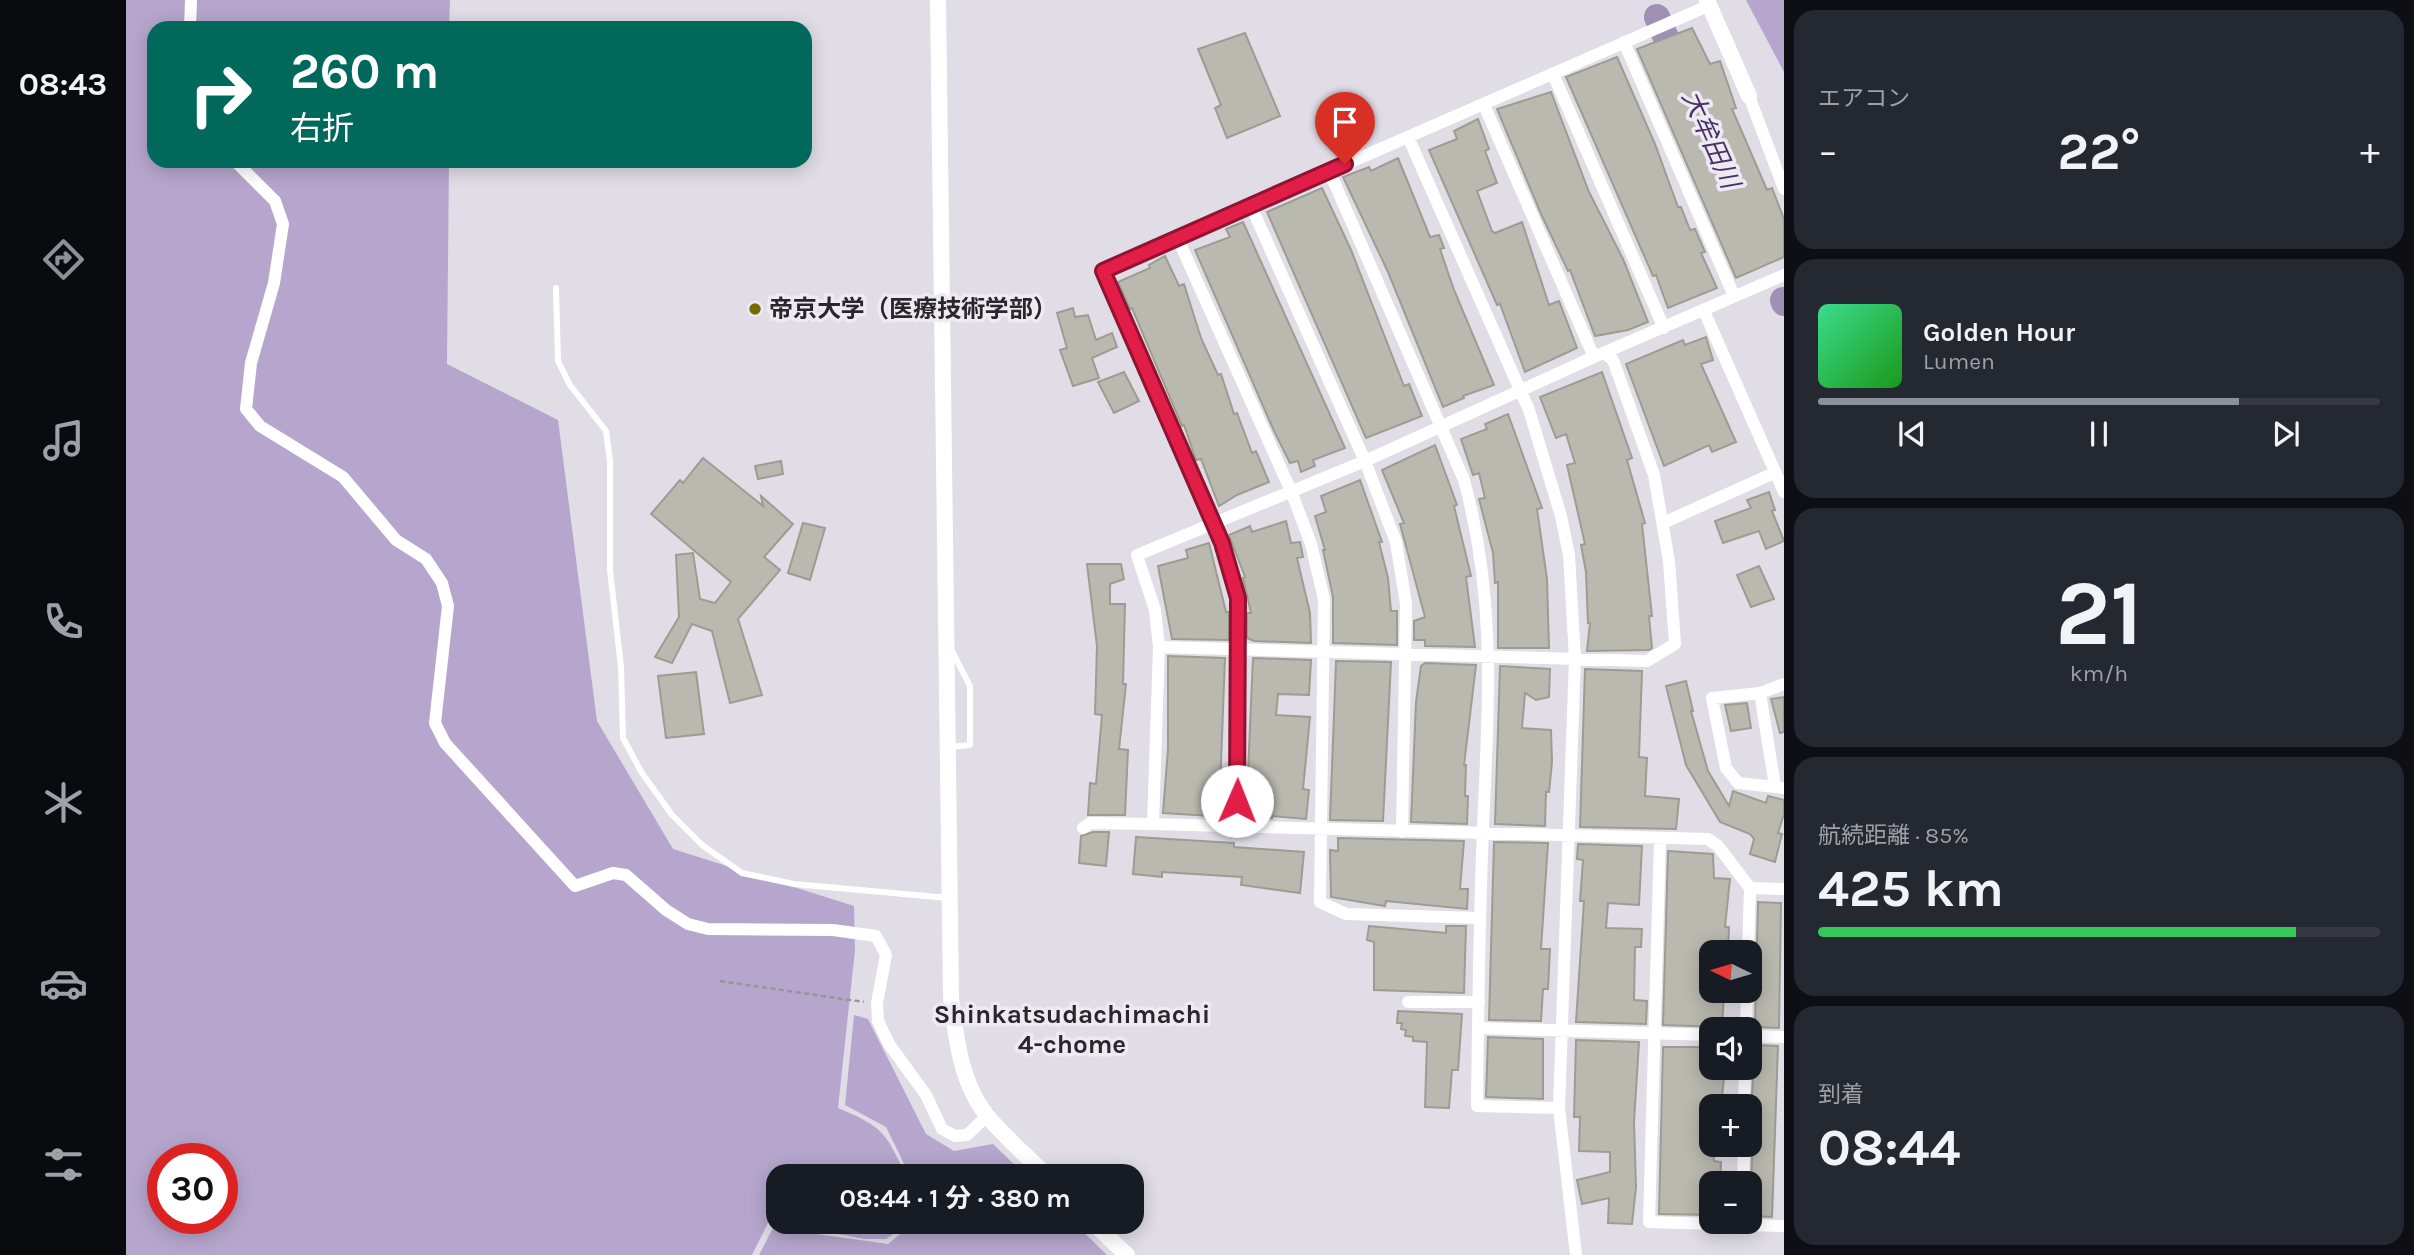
<!DOCTYPE html>
<html lang="ja">
<head>
<meta charset="utf-8">
<style>
	:root { --surface:#171b24; --page:#242831; --text:#f1f3f6; --muted:#9ea1a6; --line:#363941; --accent:#8c9099 }
	body { margin:0; font-family:Karla,"Noto Sans JP",sans-serif; background:var(--page); color:var(--text); height:100vh; display:flex; flex-direction:column; font-size:26px; white-space:nowrap }
	* { box-sizing:border-box; margin:0 }
	p { font-size:23px; color:var(--muted) }
	.icon { flex:none; width:38px; height:38px; fill:none; stroke:currentColor; stroke-width:2; stroke-linecap:round; stroke-linejoin:round }
	.map { position:relative; flex:1; overflow:hidden }
	.panel { display:flex; flex-direction:column; gap:10px; padding:10px; background:#0d0f14; width:630px }
	.panel>* { flex:none }
	.hud { position:absolute; left:21px; top:21px; width:665px; height:147px; border-radius:21px; box-shadow:0 4px 18px #0003; background:#00695c; color:#fff; overflow:hidden }
	.needle { width:46px; rotate:275deg }
	.controls { position:absolute; left:1573px; top:940px; display:grid; gap:14px }
	.controls a { display:grid; place-items:center; width:63px; height:63px; border-radius:14px; background:var(--surface); box-shadow:0 4px 18px #0003; font-size:35px }
	.speed { position:absolute; left:21px; top:1143px; display:flex; gap:14px; font-size:35px; font-weight:700; text-align:center }
	.speed>* { display:grid; place-content:center; width:91px; height:91px; border-radius:50%; background:var(--surface); box-shadow:0 4px 18px #0003; line-height:1 }
	.speed .limit { border:10px solid #d22; background:#fff; color:#111 }
	.pin { position:absolute; display:grid; place-items:center; width:60px; height:60px; color:#fff; margin:-72px -30px; border-radius:50% 50% 50% 0; rotate:-45deg; box-shadow:0 0 7px #0007 }
	.pin .icon { rotate:45deg }
	.me { position:absolute; width:77px; margin:-38px; rotate:1deg; stroke-linejoin:round; filter:drop-shadow(0 0 5px #0008) }
	.turn { display:flex; align-items:center; gap:24px; height:147px; padding:0 28px; font-size:32px }
	.turn .icon { width:91px; height:91px; stroke-width:2.5 }
	.turn b { display:block; font-size:49px; line-height:60px }
	.big { font-size:52px; font-weight:700; line-height:1.1 }
	.panel .card { flex:1; display:flex; flex-direction:column; justify-content:center; gap:10px; min-width:0; padding:0 24px; border-radius:21px; background:var(--page) }
	.panel .dial { align-items:center; gap:0 }
	.dial b { font-size:91px; line-height:1 }
	.song { display:flex; align-items:center; gap:21px }
	.cover { width:84px; height:84px; border-radius:10px; background:linear-gradient(135deg,hsl(150 70% 55%),hsl(120 70% 35%)) }
	.played { height:7px; border-radius:4px; background:linear-gradient(90deg,var(--accent) 75%,var(--line) 75%) }
	.keys { display:flex; justify-content:space-around; direction:ltr }
	.heat { display:flex; justify-content:space-between; align-items:center; font-size:38px; direction:ltr }
	.charge { height:10px; border-radius:5px; background:linear-gradient(90deg,#34c759 85%,var(--line) 0) }
	.trip { position:absolute; left:640px; top:1164px; width:378px; height:70px; border-radius:21px; background:var(--surface); box-shadow:0 4px 18px #0003; font-weight:700; line-height:70px; text-align:center }
	main { display:flex; flex:1; min-height:0 }
	.dock { display:flex; flex-direction:column; width:126px; justify-content:space-around; align-items:center; background:#090b0e; color:var(--muted) }
	.dock .icon { width:49px; height:49px }
	.dock .on { color:var(--accent) }
	.dock b { font-size:32px; color:var(--text) }
	.map>svg:first-child { display:block }
</style>
</head>
<body>
<main>
<nav class="dock">
<b>08:43</b>
<svg class="icon on" aria-label="directions" viewBox="0 0 24 24"><path d="M12 3l9 9-9 9-9-9zM9 14v-3h6M13 9l2 2-2 2"/></svg>
<svg class="icon" aria-label="music" viewBox="0 0 24 24"><path d="M9 18V5l10-2v13"/><circle cx="6" cy="18" r="3"/><circle cx="16" cy="16" r="3"/></svg>
<svg class="icon" aria-label="phone" viewBox="0 0 24 24"><path d="M5 4h4l2 5-3 2q2 4 5 5l2-3 5 2v4C11 20 4 13 5 4z"/></svg>
<svg class="icon" aria-label="climate" viewBox="0 0 24 24"><path d="M12 3v18M4 7l16 10M4 17L20 7"/></svg>
<svg class="icon" aria-label="car" viewBox="0 0 24 24"><path d="M5 17H2v-5l4-1 3-4h7l3 4 3 1v5h-3M9 17h6M6 11h13"/><circle cx="7" cy="17" r="2"/><circle cx="17" cy="17" r="2"/></svg>
<svg class="icon" aria-label="filters" viewBox="0 0 24 24"><path d="M4 7h16M4 17h16"/><circle cx="9" cy="7" r="2"/><circle cx="15" cy="17" r="2"/></svg>
</nav>
<div class="map">
<svg width="1658" height="1255" viewBox="0 0 1658 1255">
	<rect width="100%" height="100%" fill="#e0dde6"/>
	<path fill="#b6a6cd" fill-rule="evenodd" d="M0 0H324L323 28H28V161H323L321 364 432 420 471 721 547 849 728 906 729 950 712 1108C757 1127 760 1132 780 1176H653V1222H777L775 1229 760 1239H739L643 1221 626 1255H0ZM37 1158H96V1218H37Z
		M1620 0H1658V72Z
		M728 1015 742 1019 800 1134 828 1151 867 1144 900 1176H784L760 1127 719 1105Z
		M782 1222H947L981 1255H633L647 1228 762 1244 780 1229Z"/>
	<g fill="none" stroke-linecap="round" stroke-linejoin="round">
		<path stroke="#a090b6" stroke-width="26" d="M1531 17 1554 70
			M1657 300 1658 303"/>
	</g>
	<path fill="#bab9b0" stroke="#9d9c93" stroke-width="2" d="M1566 28 1584 64 1594 61 1610 108 1606 109 1641 190 1646 188 1658 219V257L1610 278 1511 49Z
		M1119 33 1154 116 1101 138 1089 108 1095 105 1072 49Z
		M1491 57 1529 144 1552 207H1555L1564 230 1569 229 1579 252 1575 253 1591 288 1542 308 1530 275 1527 276 1440 77Z
		M1425 92 1463 192 1497 259 1522 322 1502 330 1469 336 1444 270 1442 271 1415 214 1371 109Z
		M1352 119 1363 149 1359 151 1371 183 1351 191 1366 231 1369 233 1396 222 1423 305 1433 301 1451 348 1399 372 1374 304 1371 305 1303 150 1331 139 1328 131Z
		M1272 158 1304 237 1313 235 1318 248 1314 249 1328 290 1368 385 1337 396 1338 398 1317 407 1262 272 1217 177 1243 167 1245 171Z
		M1196 188 1225 250 1278 386 1283 384 1296 416 1240 438 1141 212Z
		M1117 222 1219 448 1187 460 1189 466 1175 472 1172 461 1164 463 1148 431 1069 250 1104 237 1100 229Z
		M1039 256 1053 286 1058 284 1075 338 1092 375 1095 374 1108 414 1111 413 1126 453 1130 451 1143 482 1111 495 1093 506 1075 459 1070 460 1058 425 1056 426 1006 308 1004 309 992 282 1024 268 1023 265Z
		M947 308 949 317 962 315 970 340 986 333 991 347 966 358 973 378 947 386 934 350 941 348 931 313Z
		M1580 337 1587 360 1575 364 1610 442 1586 452 1583 445 1538 466 1500 364 1557 340 1559 345Z
		M998 372 1013 401 988 413 972 382Z
		M1476 372 1506 458 1501 460 1519 523 1516 524 1526 616H1523L1526 648 1523 650 1461 651 1464 623H1462L1460 572 1455 545 1459 544 1441 465 1449 463 1440 434 1430 438 1414 397Z
		M1382 414 1416 508 1411 509 1421 579 1423 648H1372V582L1369 583 1367 553 1353 499 1359 498 1353 473 1347 475 1335 439 1361 429 1359 424Z
		M1309 445 1331 505 1328 506 1345 576 1340 577 1349 647 1299 646V640H1288V621L1299 617 1274 524 1278 523 1256 470Z
		M577 458 637 506 635 496 667 524 638 557 654 570 612 619 636 695 604 703 586 631 566 624 546 663 529 657 553 617 550 555 567 553 574 599 589 603 605 582 525 514 554 480 557 483Z
		M655 461 657 474 632 479 629 466Z
		M1234 480 1256 542H1253L1262 578 1265 611H1271V645L1207 643V597L1197 550H1199L1189 516 1200 512 1195 496Z
		M1643 492 1649 510 1646 511 1658 541 1640 549 1633 531 1597 543 1589 521 1625 508 1621 500Z
		M1160 521 1165 543 1174 542 1177 557 1171 558 1184 613 1185 643 1128 641 1121 638V613H1125L1117 578 1119 577 1103 535 1124 526 1126 532Z
		M677 523 699 528 684 580 662 573Z
		M1083 543 1100 612H1103V640L1046 639 1032 566 1062 558 1060 550Z
		M961 564H995L998 579 984 584V604H999L997 684H1000L993 749 1002 750 999 815H962L964 783 970 784 976 715 969 714 971 646Z
		M1633 566 1648 599 1625 607 1611 575Z
		M1042 656 1099 658 1094 789 1102 790V817L1037 813 1042 749Z
		M1127 658 1185 660 1183 695 1152 694 1150 715 1184 717 1177 789 1183 790 1180 819 1146 816V818H1120Z
		M1210 661 1265 662 1257 821 1204 820Z
		M1299 663 1350 665 1338 765H1340L1339 796H1342L1341 824 1285 822 1290 702 1295 666Z
		M1374 666 1424 669 1423 697 1410 700 1399 693 1396 728 1425 730 1426 762 1423 792H1420L1419 826 1369 824Z
		M1459 669 1516 671 1513 757 1521 758 1519 796 1553 799 1550 829 1454 827Z
		M570 672 578 734 540 738 532 676Z
		M1560 681 1567 711H1565L1582 771 1603 806 1607 791 1640 803 1642 796 1658 800V814L1652 833 1656 834 1649 862 1624 854 1628 839 1624 834 1594 822 1560 765 1540 686Z
		M1658 697V732L1654 733 1645 699Z
		M1621 703 1625 728 1605 731 1599 705Z
		M967 832H983L980 866 953 863 955 836Z
		M1010 837 1108 843V847L1178 852 1174 893 1115 885 1116 877 1036 872V877L1007 874Z
		M1212 838 1338 841 1334 889H1342L1341 909 1260 901 1259 906 1205 897 1204 850 1212 851Z
		M1368 842 1422 843 1415 949H1424L1422 989H1417L1415 1021 1363 1020Z
		M1452 844 1516 846 1513 905 1482 903 1480 928 1516 929 1515 947H1509L1508 1000 1521 1001 1520 1024 1450 1022 1458 901H1454L1457 860 1451 859Z
		M1542 851 1587 854 1588 878 1604 879 1599 927H1603L1602 952H1586V993H1598L1596 1027 1537 1025Z
		M1632 902 1655 903 1653 1028 1629 1027Z
		M1243 926 1320 933V926H1340L1338 993 1248 990V942L1241 940Z
		M1272 1011 1336 1014 1332 1070H1326L1323 1108 1299 1107 1301 1042 1287 1041V1037L1279 1036 1280 1030 1275 1029 1276 1023H1271Z
		M1362 1037 1417 1039V1099L1360 1097Z
		M1450 1040 1513 1042 1508 1122 1510 1187 1506 1224 1482 1223 1483 1198 1456 1204 1451 1180 1484 1172V1152L1453 1151 1454 1117H1448Z
		M1629 1045 1652 1046 1646 1217 1624 1216 1627 1129 1624 1128Z
		M1537 1047H1586V1068H1599L1595 1106H1586L1588 1161 1595 1162 1594 1183H1586V1215L1533 1214Z"/>
	<g fill="none" stroke-linecap="round" stroke-linejoin="round">
		<path stroke="#97959c" stroke-width="2.5" stroke-dasharray="5 3.5" stroke-linecap="butt" d="M594 981 738 1002"/>
		<path stroke="#fff" stroke-width="6" d="M430 288 432 361 444 385 480 431 484 461V570L495 667 497 738 516 773 546 815 576 845 616 873 668 884 822 898
			M824 747 844 745V686L826 651"/>
		<path stroke="#fff" stroke-width="12" d="M64 28 65 0
			M1498 42 1608 296
			M1427 74 1538 328
			M1623 96 1658 189
			M1358 105 1468 357 1658 275
			M1282 137 1403 410 1435 516 1443 555 1449 658 1433 1108 1450 1255
			M109 161 149 201 157 224 148 283 125 363 120 409 134 426 217 477 270 540 300 559 316 583 322 606 309 723 319 743 449 886 487 873 500 875 540 910 562 924 582 929 707 930 750 936 760 955 751 1003 752 1021 763 1044 800 1095 816 1129 829 1136 841 1135 861 1116
			M1199 173 1208 182 1338 480C1371 601 1362 706 1357 829 1353 922 1352 1014 1351 1106L1433 1108
			M1125 206 1239 461 1270 542 1280 604 1276 832
			M1052 239 1165 491 1185 544 1198 599 1194 902 1220 914 1354 918
			M1578 311 1658 492
			M1468 357 1239 461 1011 555 1029 610 1033 647 1027 824 1582 839 1592 846 1624 888 1622 952
			M1537 523 1648 473
			M1033 647 1521 661 1549 644 1543 561 1528 475 1487 360 1479 354
			M1658 684 1634 693 1586 698 1600 768 1612 783 1658 788
			M1634 693 1649 786
			M1111 826 1112 599 1096 543 977 270 1584 5
			M957 828 964 823 1027 824
			M1534 839 1523 1222 1658 1226
			M1624 888 1658 889
			M1282 1002H1353
			M1352 1028 1586 1035
			M1620 1029 1621 990
			M1624 1036 1658 1037
			M1618 1106 1619 1068
			M1617 1183 1618 1144"/>
		<path stroke="#fff" stroke-width="16" d="M812 0 825 998C830 1039 835 1084 862 1117 880 1138 902 1157 921 1176
			M1581 0 1623 96
			M966 1222 1001 1255"/>
	</g>
	<g fill="none" stroke-linecap="round" stroke-linejoin="round">
		<g stroke="#92132f" stroke-width="18">
			<path id="route" d="M1111 801 1112 598 1096 543 977 271 1219 164"/>
		</g>
		<use href="#route" stroke="#e11d48" stroke-width="12"/>
	</g>
	<circle fill="#756c07" stroke="#eeeaf3" stroke-width="2.5" cx="629" cy="309" r="7"/>
	<g text-anchor="middle" stroke-width="7" stroke-linejoin="round" paint-order="stroke">
		<g font-size="24" font-weight="bold" fill="#28272a" stroke="#eeeaf3" text-anchor="start">
			<text x="643" y="317">帝京大学（医療技術学部）</text>
		</g>
		<g font-size="26" font-style="italic" fill="#4a3265" stroke="#eeeaf3">
			<text transform="translate(1585 139) rotate(66)" y="9">大牟田川</text>
		</g>
		<g font-size="26" font-weight="bold" fill="#28272a" stroke="#eeeaf3">
			<text x="946" y="1023">Shinkatsudachimachi<tspan x="946" dy="30">4-chome</tspan></text>
		</g>
	</g>
</svg>
<div class="controls">
<a><svg class="needle" viewBox="-14 -14 28 28"><path d="M0-13l5 13h-10z" fill="#e53935"/><path d="M0 13l5-13h-10z" fill="#9ea1a6"/></svg></a>
<a><svg class="icon" aria-label="sound" viewBox="0 0 24 24"><path d="M4 9h4l5-4v14l-5-4H4zM17 9q2 3 0 6"/></svg></a>
<a>+</a>
<a>−</a>
</div>
<div class="speed"><div class="limit">30</div></div>
<div class="pin" style="left:1219px;top:164px;background:#d93025"><svg class="icon" aria-label="arrive" viewBox="0 0 24 24"><path d="M6 21V4h12l-3 4 3 4H6"/></svg></div>
<svg class="me" style="left:1111px;top:801px" viewBox="-20 -20 40 40"><circle r="19" fill="#fff"/><path d="M0-13L10 11 0 6-10 11z" fill="#e11d48"/></svg>
<div class="trip">08:44 · 1 分 · 380 m</div>
<div class="hud">
<div class="turn"><svg class="icon" aria-label="right" viewBox="0 0 24 24"><path d="M7 20v-9h11M14 6l5 5-5 5"/></svg><div><b>260 m</b>右折</div></div>
</div>
</div>
<section class="panel">
<div class="card"><p>エアコン</p>
<div class="heat"><a>−</a><b class="big">22°</b><a>+</a></div>
</div>
<div class="card">
<div class="song"><i class="cover"></i><div><b>Golden Hour</b><p>Lumen</p></div></div>
<div class="played"></div>
<div class="keys"><svg class="icon" aria-label="previous" viewBox="0 0 24 24"><path d="M18 5L8 12l10 7zM5 5v14"/></svg><svg class="icon" aria-label="pause" viewBox="0 0 24 24"><path d="M8 5v14M16 5v14"/></svg><svg class="icon" aria-label="next" viewBox="0 0 24 24"><path d="M6 5l10 7-10 7zM19 5v14"/></svg></div>
</div>
<div class="card dial"><b>21</b><p>km/h</p></div>
<div class="card"><p>航続距離 · 85%</p><b class="big">425 km</b><div class="charge"></div></div>
<div class="card"><p>到着</p><b class="big">08:44</b></div>
</section>
</main>
</body>
</html>
